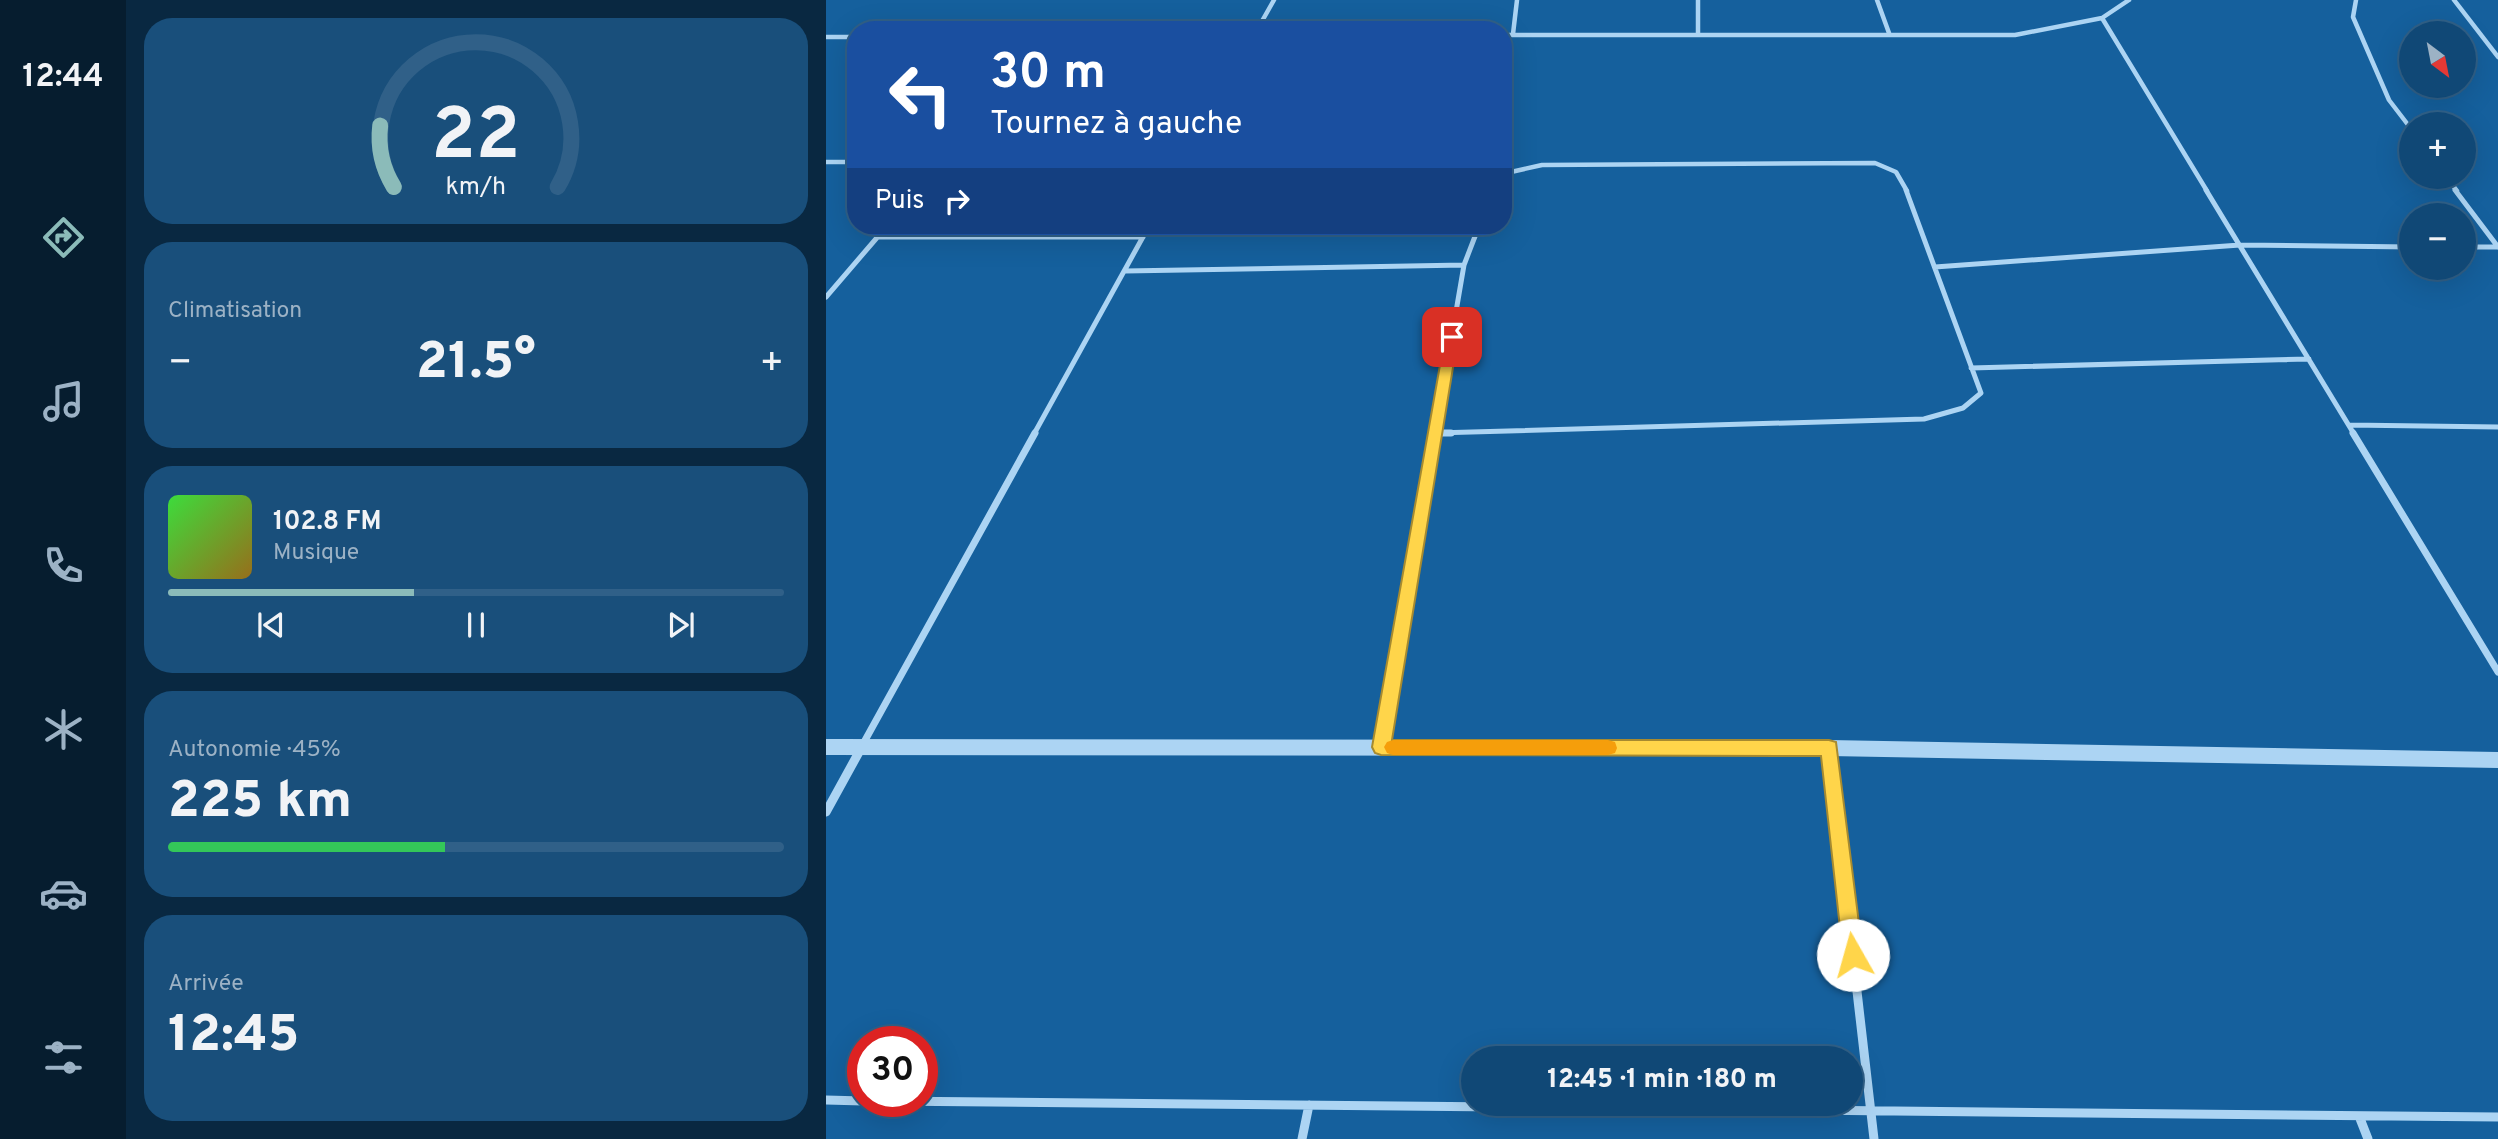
<!DOCTYPE html>
<html lang="fr">
<head>
<meta charset="utf-8">
<style>
	:root { --surface:#104876; --page:#194f7b; --text:#f1f3f6; --muted:#9cb2c5; --line:#306088; --accent:#8bbbb9 }
	body { margin:0; font-family:Overpass,sans-serif; background:var(--page); color:var(--text); height:100vh; display:flex; flex-direction:column; font-size:26px; white-space:nowrap }
	* { box-sizing:border-box; margin:0 }
	p { font-size:23px; color:var(--muted) }
	.icon { flex:none; width:38px; height:38px; fill:none; stroke:currentColor; stroke-width:2; stroke-linecap:round; stroke-linejoin:round }
	.map { position:relative; flex:1; overflow:hidden }
	.sheet { display:flex; flex-direction:column; gap:18px; padding:18px; background:#092841; width:700px }
	.sheet>* { flex:none }
	.hud { position:absolute; left:21px; top:21px; width:665px; height:214px; border-radius:28px; box-shadow:0 7px 28px #0002,0 0 0 2px var(--line); background:#1a4fa0; color:#fff; overflow:hidden }
	.needle { width:46px; rotate:148deg }
	.fabs { position:absolute; left:1573px; top:21px; display:grid; gap:14px }
	.fabs a { display:grid; place-items:center; width:77px; height:77px; border-radius:50%; background:var(--surface); box-shadow:0 7px 28px #0002,0 0 0 2px var(--line); font-size:35px }
	.speed { position:absolute; left:21px; top:1026px; display:flex; gap:14px; font-size:35px; font-weight:700; text-align:center }
	.speed>* { display:grid; place-content:center; width:91px; height:91px; border-radius:50%; background:var(--surface); box-shadow:0 7px 28px #0002,0 0 0 2px var(--line); line-height:1 }
	.speed .limit { border:10px solid #d22; background:#fff; color:#111 }
	.pin { position:absolute; display:grid; place-items:center; width:60px; height:60px; color:#fff; margin:-30px; border-radius:14px; box-shadow:0 4px 10px #0006 }
	.me { position:absolute; width:77px; margin:-38px; rotate:353deg; stroke-linejoin:round; filter:drop-shadow(0 0 5px #0008) }
	.turn { display:flex; align-items:center; gap:24px; height:147px; padding:0 28px; font-size:32px }
	.turn .icon { width:91px; height:91px; stroke-width:2.5 }
	.turn b { display:block; font-size:49px; line-height:60px }
	.then { display:flex; align-items:center; height:66px; padding:0 28px; background:#0003; gap:14px; font-size:26px }
	.big { font-size:52px; font-weight:800; line-height:1.1 }
	.sheet .widget { flex:1; display:flex; flex-direction:column; justify-content:center; gap:10px; min-width:0; padding:0 24px; border-radius:28px; background:var(--page) }
	.sheet .dial { align-items:center; gap:0 }
	.dial svg { height:182px; overflow:visible; fill:none; stroke:var(--line); stroke-width:7; stroke-linecap:round; text-anchor:middle }
	.dial text { fill:var(--text); stroke:none }
	.song { display:flex; align-items:center; gap:21px }
	.cover { width:84px; height:84px; border-radius:10px; background:linear-gradient(135deg,hsl(120 70% 55%),hsl(40 70% 35%)) }
	.played { height:7px; border-radius:4px; background:linear-gradient(90deg,var(--accent) 40%,var(--line) 40%) }
	.keys { display:flex; justify-content:space-around; direction:ltr }
	.heat { display:flex; justify-content:space-between; align-items:center; font-size:38px; direction:ltr }
	.charge { height:10px; border-radius:5px; background:linear-gradient(90deg,#34c759 45%,var(--line) 0) }
	.trip { position:absolute; left:635px; top:1046px; width:402px; height:70px; border-radius:35px; background:var(--surface); box-shadow:0 7px 28px #0002,0 0 0 2px var(--line); font-weight:800; line-height:70px; text-align:center }
	main { display:flex; flex:1; min-height:0 }
	.dock { display:flex; flex-direction:column; width:126px; justify-content:space-around; align-items:center; background:#061d2f; color:var(--muted) }
	.dock .icon { width:49px; height:49px }
	.dock .on { color:var(--accent) }
	.dock b { font-size:32px; color:var(--text) }
	.map>svg:first-child { display:block }
</style>
</head>
<body>
<main>
<nav class="dock">
<b>12:44</b>
<svg class="icon on" aria-label="directions" viewBox="0 0 24 24"><path d="M12 3l9 9-9 9-9-9zM9 14v-3h6M13 9l2 2-2 2"/></svg>
<svg class="icon" aria-label="music" viewBox="0 0 24 24"><path d="M9 18V5l10-2v13"/><circle cx="6" cy="18" r="3"/><circle cx="16" cy="16" r="3"/></svg>
<svg class="icon" aria-label="phone" viewBox="0 0 24 24"><path d="M5 4h4l2 5-3 2q2 4 5 5l2-3 5 2v4C11 20 4 13 5 4z"/></svg>
<svg class="icon" aria-label="climate" viewBox="0 0 24 24"><path d="M12 3v18M4 7l16 10M4 17L20 7"/></svg>
<svg class="icon" aria-label="car" viewBox="0 0 24 24"><path d="M5 17H2v-5l4-1 3-4h7l3 4 3 1v5h-3M9 17h6M6 11h13"/><circle cx="7" cy="17" r="2"/><circle cx="17" cy="17" r="2"/></svg>
<svg class="icon" aria-label="filters" viewBox="0 0 24 24"><path d="M4 7h16M4 17h16"/><circle cx="9" cy="7" r="2"/><circle cx="15" cy="17" r="2"/></svg>
</nav>
<section class="sheet">
<div class="widget dial"><svg viewBox="0 0 100 80">
<path d="M14 69A42 42 0 1 1 86 69"/>
<path d="M14 69A42 42 0 0 1 8 42" stroke="#8bbbb9"/>
<text x="50" y="56" font-size="32" font-weight="700">22</text>
<text x="50" y="72" font-size="11">km/h</text>
</svg></div>
<div class="widget"><p>Climatisation</p>
<div class="heat"><a>−</a><b class="big">21.5°</b><a>+</a></div>
</div>
<div class="widget">
<div class="song"><i class="cover"></i><div><b>102.8 FM</b><p>Musique</p></div></div>
<div class="played"></div>
<div class="keys"><svg class="icon" aria-label="previous" viewBox="0 0 24 24"><path d="M18 5L8 12l10 7zM5 5v14"/></svg><svg class="icon" aria-label="pause" viewBox="0 0 24 24"><path d="M8 5v14M16 5v14"/></svg><svg class="icon" aria-label="next" viewBox="0 0 24 24"><path d="M6 5l10 7-10 7zM19 5v14"/></svg></div>
</div>
<div class="widget"><p>Autonomie · 45%</p><b class="big">225 km</b><div class="charge"></div></div>
<div class="widget"><p>Arrivée</p><b class="big">12:45</b></div>
</section>
<div class="map">
<svg width="1672" height="1139" viewBox="0 0 1672 1139">
	<rect width="100%" height="100%" fill="#15609d"/>
	<g fill="none" stroke-linecap="round" stroke-linejoin="round">
		<path stroke="#acd4f3" stroke-width="4.5" d="M872 0V34
			M1051 0 1063 33
			M1303 0 1276 18 1381 191
			M1530 0 1527 17 1563 100 1586 130
			M1628 0 1672 57
			M431 30 448 0
			M687 34 691 0
			M677 35H1189L1276 18
			M0 37H30
			M0 162H30
			M677 177 685 172 716 165 1049 163 1070 172 1081 191
			M1620 177 1631 191"/>
		<path stroke="#acd4f3" stroke-width="5" d="M1380 190 1528 434
			M1629 190 1672 247
			M51 237H317
			M1638 247H1672
			M1109 267 1414 245 1586 247
			M299 271 638 265
			M0 297 61 226
			M1145 368 1483 359
			M1523 425 1672 427
			M609 433 1098 419 1137 408 1155 393 1080 190
			M208 434 323 226
			M609 434 638 265 653 226"/>
		<path stroke="#acd4f3" stroke-width="7" d="M609 433H625
			M1527 433 1672 672
			M37 744 209 433
			M555 744 609 433"/>
		<path stroke="#acd4f3" stroke-width="9" d="M555 747 556 743
			M1003 748 1048 1139
			M0 812 38 743
			M0 1100 37 1101
			M59 1101 1672 1117
			M1533 1116 1542 1139
			M476 1139 483 1105"/>
		<path stroke="#acd4f3" stroke-width="16" d="M0 747 1003 748 1672 760"/>
	</g>
	<path fill="#ffd54a" stroke="#a68a30" stroke-width="2" d="M626 333 632 337 566 740H1003L1010 742 1037 955 1034 962 1027 965 1020 962 1017 955 995 756 555 755 549 753 546 747 619 337Z"/>
	<path fill="#f59e0b" d="M567 740H782L789 742 791 748 789 753 782 755H567L561 753 558 747 561 742Z"/>
</svg>
<div class="fabs">
<a><svg class="needle" viewBox="-14 -14 28 28"><path d="M0-13l5 13h-10z" fill="#e53935"/><path d="M0 13l5-13h-10z" fill="#9cb2c5"/></svg></a>
<a>+</a>
<a>−</a>
</div>
<div class="speed"><div class="limit">30</div></div>
<div class="pin" style="left:626px;top:337px;background:#d93025"><svg class="icon" aria-label="arrive" viewBox="0 0 24 24"><path d="M6 21V4h12l-3 4 3 4H6"/></svg></div>
<svg class="me" style="left:1027px;top:955px" viewBox="-20 -20 40 40"><circle r="19" fill="#fff"/><path d="M0-13L10 11 0 6-10 11z" fill="#ffd54a"/></svg>
<div class="trip">12:45 · 1 min · 180 m</div>
<div class="hud">
<div class="turn"><svg class="icon" aria-label="left" viewBox="0 0 24 24"><path d="M17 20v-9H6M10 6l-5 5 5 5"/></svg><div><b>30 m</b>Tournez à gauche</div></div>
<div class="then">Puis<svg class="icon" aria-label="right" viewBox="0 0 24 24"><path d="M7 20v-9h11M14 6l5 5-5 5"/></svg></div>
</div>
</div>
</main>
</body>
</html>
